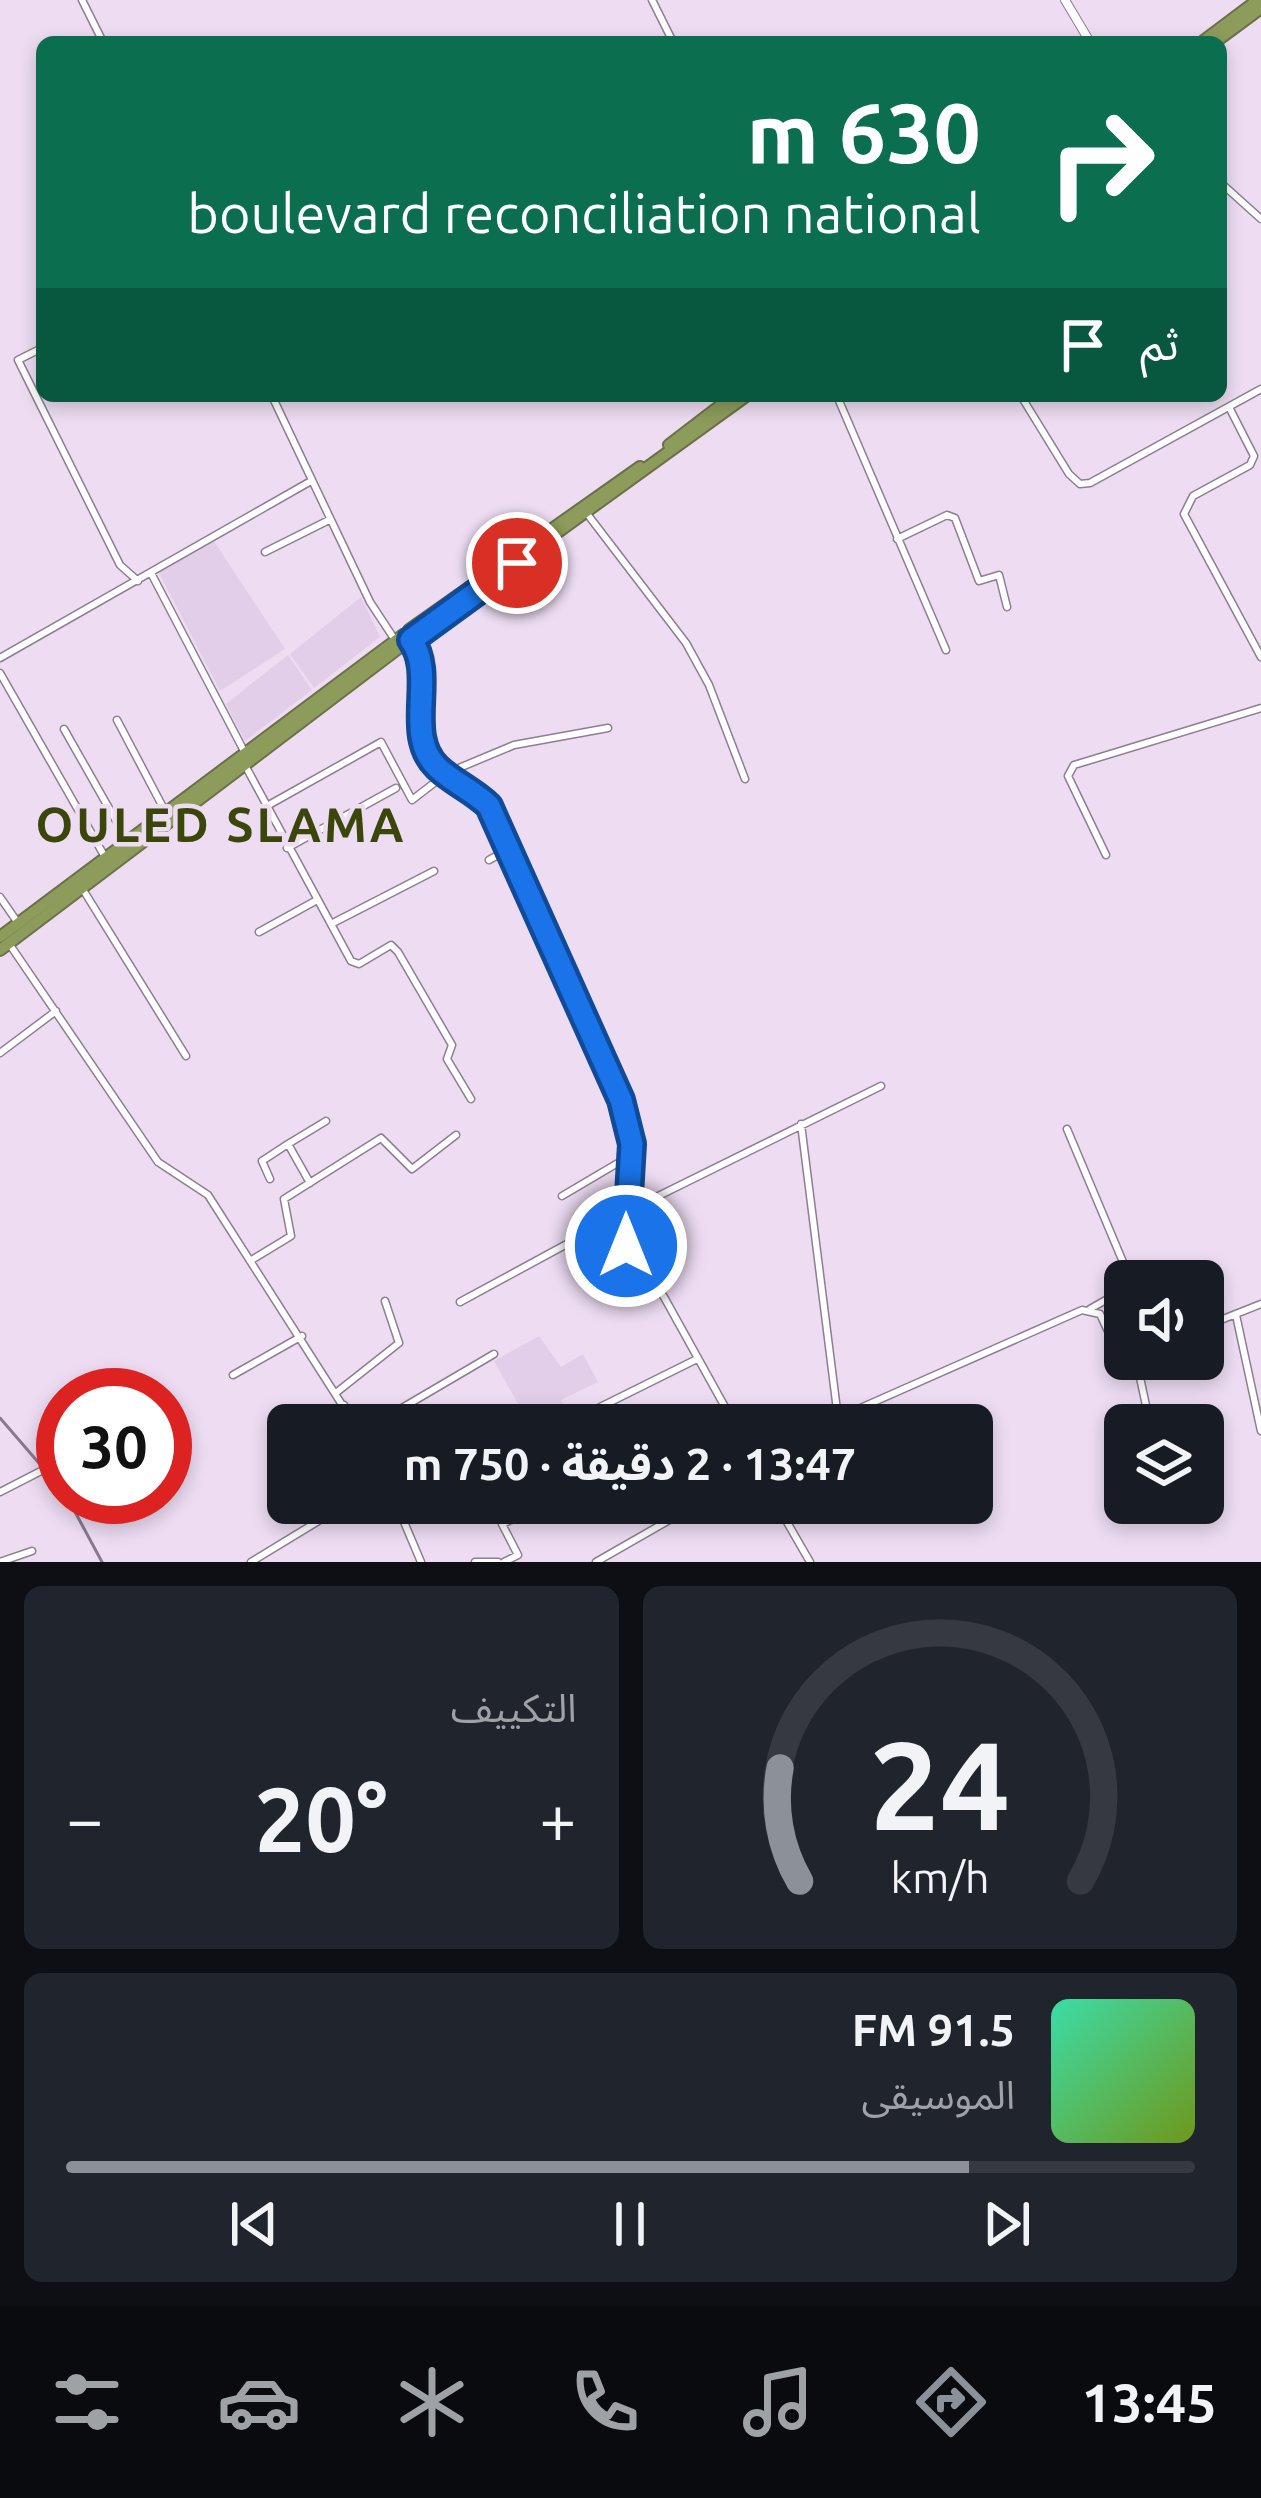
<!DOCTYPE html>
<html lang="ar">
<head>
<meta charset="utf-8">
<style>
	:root { --surface:#171b24; --page:#20242c; --text:#f1f3f6; --muted:#9ea1a6; --line:#363941; --accent:#8c9099 }
	body { margin:0; font-family:Ubuntu,"Noto Sans Arabic",sans-serif; background:var(--page); color:var(--text); direction:rtl; height:100vh; display:flex; flex-direction:column; font-size:45px; white-space:nowrap }
	* { box-sizing:border-box; margin:0 }
	p { font-size:39px; color:var(--muted) }
	.icon { flex:none; width:66px; height:66px; fill:none; stroke:currentColor; stroke-width:2; stroke-linecap:round; stroke-linejoin:round }
	.map { position:relative; height:1562px; overflow:hidden; direction:ltr }
	.panel { display:flex; flex-direction:column; gap:24px; padding:24px; background:#0d0f14; flex:1 }
	.panel>* { flex:none }
	.hud { position:absolute; left:36px; top:36px; width:1191px; height:366px; border-radius:18px; box-shadow:0 6px 18px #0003; direction:rtl; background:#0b6e4f; color:#fff; overflow:hidden }
	.controls { position:absolute; left:1104px; top:1260px; display:grid; gap:24px }
	.controls a { display:grid; place-items:center; width:120px; height:120px; border-radius:18px; background:var(--surface); box-shadow:0 6px 18px #0003; font-size:60px }
	.speed { position:absolute; left:36px; top:1368px; display:flex; gap:24px; font-size:60px; font-weight:700; text-align:center }
	.speed>* { display:grid; place-content:center; width:156px; height:156px; border-radius:50%; background:var(--surface); box-shadow:0 6px 18px #0003; line-height:1 }
	.speed .limit { border:18px solid #d22; background:#fff; color:#111 }
	.pin { position:absolute; display:grid; place-items:center; width:102px; height:102px; color:#fff; margin:-51px; border:6px solid #fff; border-radius:50%; box-shadow:0 3px 12px #0007 }
	.me { position:absolute; width:132px; margin:-66px; rotate:0deg; stroke-linejoin:round; filter:drop-shadow(0 0 9px #0008) }
	.turn { display:flex; align-items:center; gap:42px; height:252px; padding:0 48px; font-size:54px }
	.turn .icon { width:156px; height:156px; stroke-width:2.5 }
	.turn b { display:block; font-size:84px; line-height:102px }
	.then { display:flex; align-items:center; height:114px; padding:0 48px; background:#0003; gap:24px; font-size:45px }
	.big { font-size:90px; font-weight:700; line-height:1.1 }
	.panel .card { flex:1; display:flex; flex-direction:column; justify-content:center; gap:18px; min-width:0; padding:0 42px; border-radius:18px; background:var(--page) }
	.panel .dial { align-items:center; gap:0 }
	.dial svg { height:312px; overflow:visible; fill:none; stroke:var(--line); stroke-width:7; stroke-linecap:round; text-anchor:middle }
	.dial text { fill:var(--text); stroke:none }
	.song { display:flex; align-items:center; gap:36px }
	.cover { width:144px; height:144px; border-radius:18px; background:linear-gradient(135deg,hsl(160 70% 55%),hsl(80 70% 35%)) }
	.played { height:12px; border-radius:6px; background:linear-gradient(90deg,var(--accent) 80%,var(--line) 80%) }
	.keys { display:flex; justify-content:space-around; direction:ltr }
	.heat { display:flex; justify-content:space-between; align-items:center; font-size:66px; direction:ltr }
	.panel .tiles { flex:1; display:grid; gap:24px; grid-template-columns:1fr 1fr }
	.card:last-child { grid-column:span 2 }
	.trip { position:absolute; left:267px; top:1404px; width:726px; height:120px; border-radius:18px; background:var(--surface); box-shadow:0 6px 18px #0003; font-weight:700; line-height:120px; text-align:center; direction:rtl }
	.menu { display:flex; height:192px; justify-content:space-around; align-items:center; background:#090b0e; color:var(--muted) }
	.menu .icon { width:84px; height:84px }
	.menu .active { color:var(--accent) }
	.menu b { font-size:54px; color:var(--text) }
	.map>svg:first-child { display:block }
</style>
</head>
<body>
<div class="map">
<svg width="1261" height="1562" viewBox="0 0 1261 1562">
	<rect width="100%" height="100%" fill="#eddcf2"/>
	<path fill="#e3cee9" d="M214 541 285 649 220 691 158 571Z
		M361 597 380 637 314 688 290 654Z
		M288 655 312 690 245 741 226 704Z
		M539 1336 561 1367 583 1354 598 1382 561 1400 571 1417 561 1425H530L494 1361Z"/>
	<g fill="none" stroke-linecap="round" stroke-linejoin="round">
		<path stroke="#89788e" stroke-width="3" d="M0 1418 63 1491
			M67 1497 102 1562"/>
		<g stroke="#8d7e92" stroke-width="9">
			<path id="street" d="M82 0 103 42
				M652 0 673 42
				M1221 183 1261 219
				M42 348 18 360 120 565 138 581
				M272 396 370 602 395 640
				M837 396 946 650
				M1021 396 1069 474 1080 484 1090 483 1261 389
				M1229 407 1254 456 1250 465 1193 496 1184 514 1261 657
				M588 515 686 643 709 685 745 779
				M897 539 947 515 955 518 979 581 999 575 1007 607
				M265 552 329 520
				M151 573 244 751
				M411 641C437 675 403 734 437 767 452 782 473 790 489 806L621 1100 632 1145 626 1246 664 1297 735 1425
				M0 658 311 481
				M0 673 105 857
				M117 720 165 811
				M64 729 127 840
				M246 767 351 961 359 964 391 945 398 952 452 1045 447 1059 471 1099
				M267 806 381 742 412 800 447 773 514 745 608 728
				M287 848 396 788
				M1106 855 1068 776 1074 765 1261 708
				M489 860 511 848
				M82 888 186 1056
				M0 897 18 923
				M331 924 434 871
				M259 932 317 900
				M10 945 158 1162 208 1195 355 1425
				M0 1053 56 1011
				M801 1124 838 1418
				M1067 1129 1131 1281
				M270 1179 262 1161 288 1144
				M310 1183 288 1144 326 1121
				M562 1196 628 1157
				M250 1261 291 1236 284 1199 381 1138 412 1169 456 1135
				M460 1302 626 1212 881 1086
				M1090 1309 1125 1289
				M1236 1315 1261 1431
				M1203 1327 1261 1304
				M1136 1359 1150 1424 1208 1418
				M233 1375 302 1336
				M337 1392 399 1343 385 1301
				M566 1424 697 1359
				M314 1425 344 1405
				M373 1425 494 1354
				M691 1425 725 1407
				M822 1425 1082 1310 1100 1314 1116 1348 1125 1351
				M0 1492 41 1471
				M396 1503 421 1562
				M776 1503 810 1562
				M0 1562 32 1551
				M251 1562 348 1503
				M475 1562H498
				M504 1562 518 1555 502 1524 550 1503
				M596 1562 699 1503"/>
		</g>
		<g stroke="#8d7e92" stroke-width="10">
			<path id="secondary" d="M1065 0 1090 42"/>
		</g>
		<g stroke="#697149" stroke-width="14">
			<path id="highway" d="M1202 42 1258 0
				M1215 42 1261 8
				M669 445 733 396
				M409 630 640 467
				M414 636 746 396
				M0 937 403 635
				M0 950 408 641"/>
		</g>
		<use href="#street" stroke="#fff" stroke-width="6"/>
		<use href="#secondary" stroke="#fff" stroke-width="8"/>
		<use href="#highway" stroke="#8d9c5b" stroke-width="10"/>
	</g>
	<g fill="none" stroke-linecap="round" stroke-linejoin="round">
		<g stroke="#114b97" stroke-width="30">
			<path id="route" d="M517 563 411 640C437 675 403 734 437 767 452 782 473 790 489 806L621 1100 632 1144 626 1246"/>
		</g>
		<use href="#route" stroke="#1a73e8" stroke-width="21"/>
	</g>
	<g text-anchor="middle" stroke-width="9" stroke-linejoin="round" paint-order="stroke">
		<g font-size="48" font-weight="bold" letter-spacing="3" fill="#3b460b" stroke="#eddcf2">
			<text x="221" y="842">OULED SLAMA</text>
		</g>
	</g>
</svg>
<div class="controls">
<a><svg class="icon" aria-label="sound" viewBox="0 0 24 24"><path d="M4 9h4l5-4v14l-5-4H4zM17 9q2 3 0 6"/></svg></a>
<a><svg class="icon" aria-label="layers" viewBox="0 0 24 24"><path d="M12 4l9 5-9 5-9-5zM3 14l9 5 9-5"/></svg></a>
</div>
<div class="speed"><div class="limit">30</div></div>
<div class="pin" style="left:517px;top:563px;background:#d93025"><svg class="icon" aria-label="arrive" viewBox="0 0 24 24"><path d="M6 21V4h12l-3 4 3 4H6"/></svg></div>
<svg class="me" style="left:626px;top:1246px" viewBox="-20 -20 40 40"><circle r="17" fill="#1a73e8" stroke="#fff" stroke-width="3"/><path d="M0-11L8 9 0 5-8 9z" fill="#fff"/></svg>
<div class="trip">13:47 · 2 دقيقة · 750 m</div>
<div class="hud">
<div class="turn"><svg class="icon" aria-label="right" viewBox="0 0 24 24"><path d="M7 20v-9h11M14 6l5 5-5 5"/></svg><div><b>630 m</b>boulevard reconciliation national</div></div>
<div class="then">ثم<svg class="icon" aria-label="arrive" viewBox="0 0 24 24"><path d="M6 21V4h12l-3 4 3 4H6"/></svg></div>
</div>
</div>
<section class="panel">
<div class="tiles">
<div class="card dial"><svg viewBox="0 0 100 80">
<path d="M14 69A42 42 0 1 1 86 69"/>
<path d="M14 69A42 42 0 0 1 9 40" stroke="#8c9099"/>
<text x="50" y="56" font-size="32" font-weight="700">24</text>
<text x="50" y="72" font-size="11">km/h</text>
</svg></div>
<div class="card"><p>التكييف</p>
<div class="heat"><a>−</a><b class="big">20°</b><a>+</a></div>
</div>
<div class="card">
<div class="song"><i class="cover"></i><div><b>91.5 FM</b><p>الموسيقى</p></div></div>
<div class="played"></div>
<div class="keys"><svg class="icon" aria-label="previous" viewBox="0 0 24 24"><path d="M18 5L8 12l10 7zM5 5v14"/></svg><svg class="icon" aria-label="pause" viewBox="0 0 24 24"><path d="M8 5v14M16 5v14"/></svg><svg class="icon" aria-label="next" viewBox="0 0 24 24"><path d="M6 5l10 7-10 7zM19 5v14"/></svg></div>
</div>
</div>
</section>
<nav class="menu">
<b>13:45</b>
<svg class="icon active" aria-label="directions" viewBox="0 0 24 24"><path d="M12 3l9 9-9 9-9-9zM9 14v-3h6M13 9l2 2-2 2"/></svg>
<svg class="icon" aria-label="music" viewBox="0 0 24 24"><path d="M9 18V5l10-2v13"/><circle cx="6" cy="18" r="3"/><circle cx="16" cy="16" r="3"/></svg>
<svg class="icon" aria-label="phone" viewBox="0 0 24 24"><path d="M5 4h4l2 5-3 2q2 4 5 5l2-3 5 2v4C11 20 4 13 5 4z"/></svg>
<svg class="icon" aria-label="climate" viewBox="0 0 24 24"><path d="M12 3v18M4 7l16 10M4 17L20 7"/></svg>
<svg class="icon" aria-label="car" viewBox="0 0 24 24"><path d="M5 17H2v-5l4-1 3-4h7l3 4 3 1v5h-3M9 17h6M6 11h13"/><circle cx="7" cy="17" r="2"/><circle cx="17" cy="17" r="2"/></svg>
<svg class="icon" aria-label="filters" viewBox="0 0 24 24"><path d="M4 7h16M4 17h16"/><circle cx="9" cy="7" r="2"/><circle cx="15" cy="17" r="2"/></svg>
</nav>
</body>
</html>
